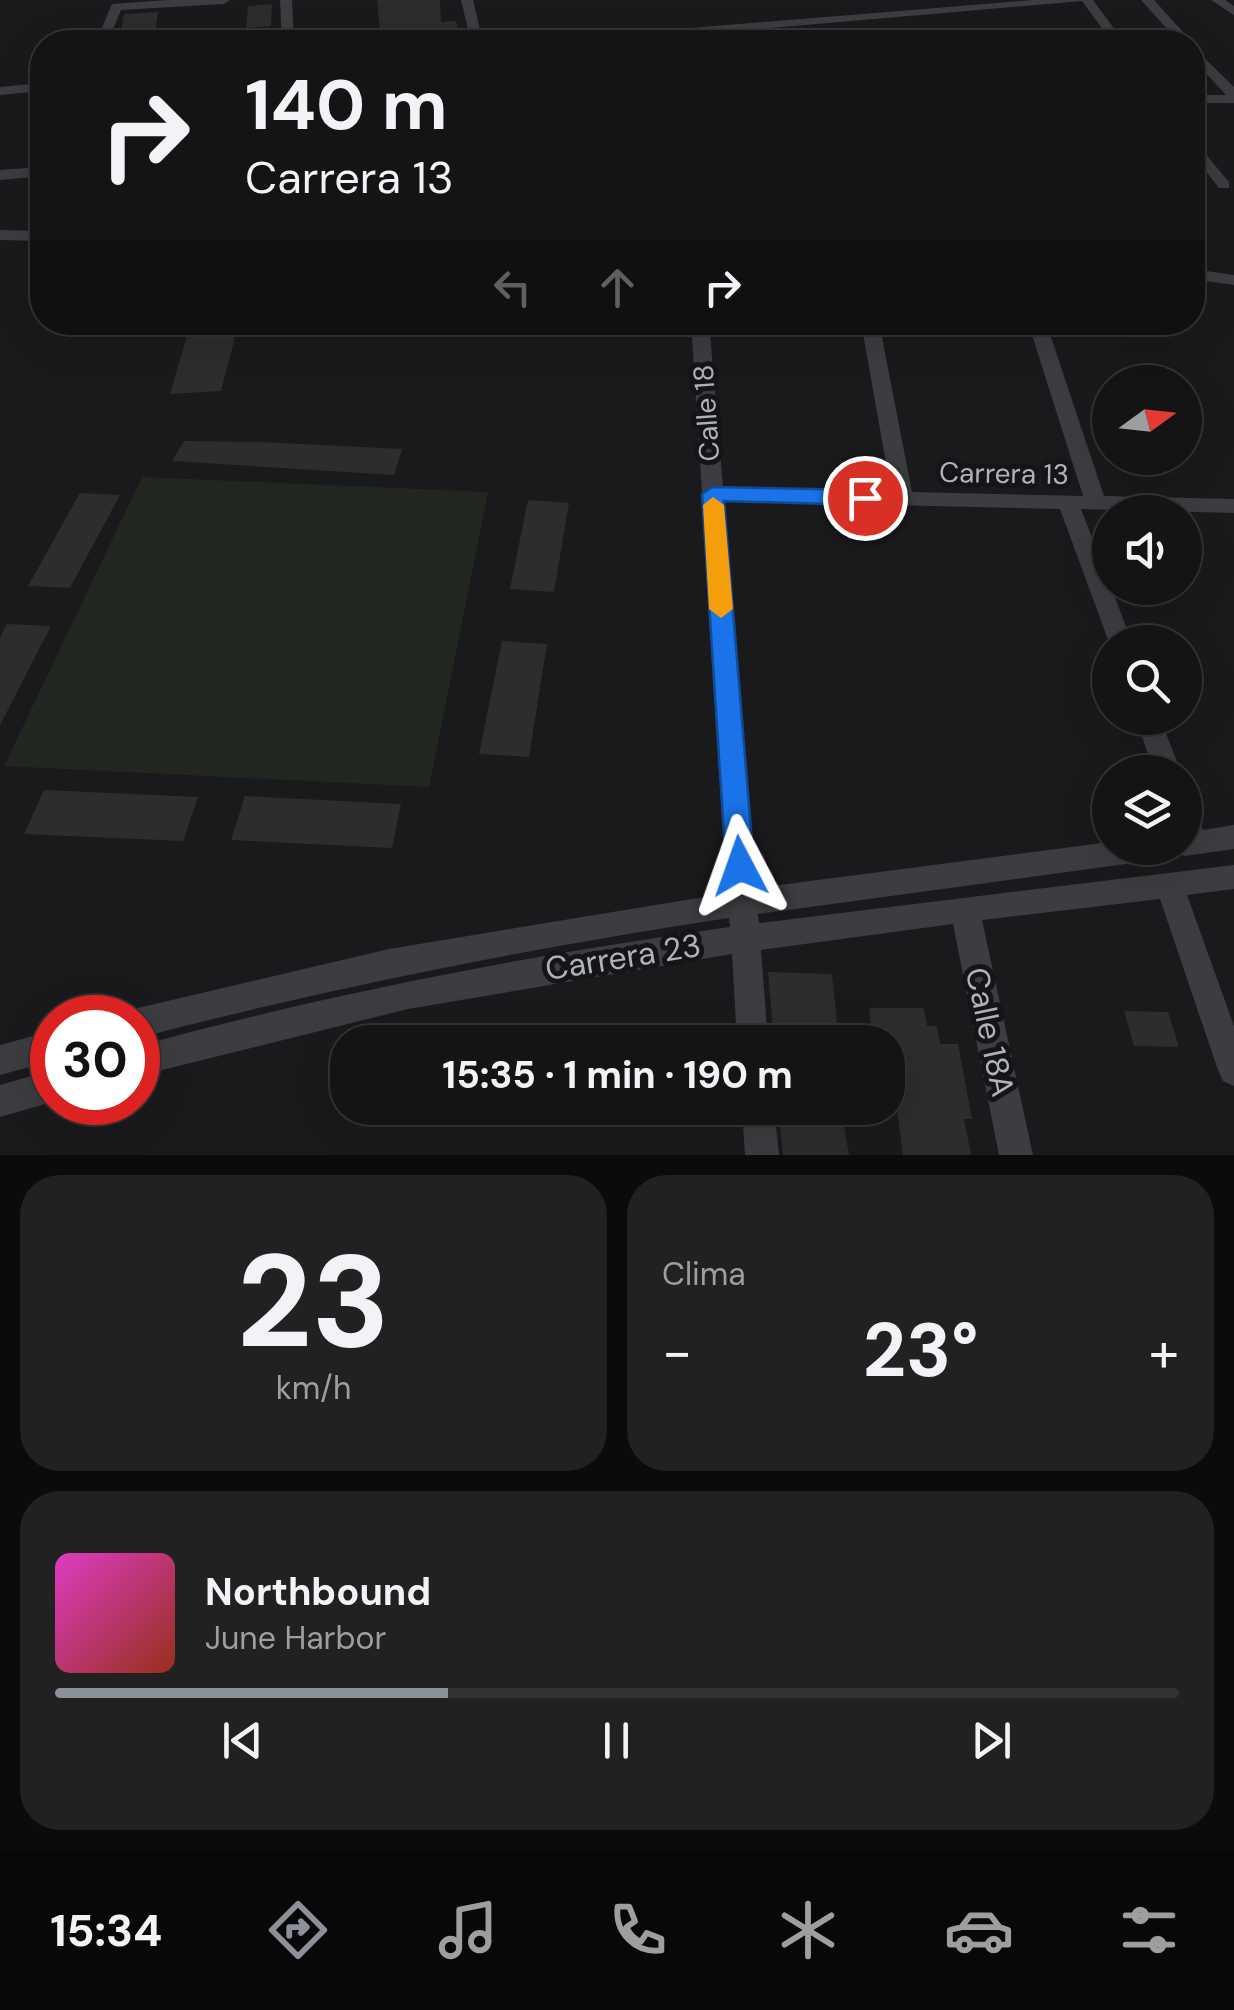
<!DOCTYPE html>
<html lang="es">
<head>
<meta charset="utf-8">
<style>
	:root { --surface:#141415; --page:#212122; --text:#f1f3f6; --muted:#9d9ea0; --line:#333334; --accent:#8c9099 }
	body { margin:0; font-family:"DM Sans",sans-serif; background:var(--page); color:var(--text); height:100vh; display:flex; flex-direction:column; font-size:38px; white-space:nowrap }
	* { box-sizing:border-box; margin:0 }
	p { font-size:32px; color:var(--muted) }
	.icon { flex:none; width:55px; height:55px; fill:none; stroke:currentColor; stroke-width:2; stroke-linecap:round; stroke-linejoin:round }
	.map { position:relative; height:1155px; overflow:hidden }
	.panel { display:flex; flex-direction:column; gap:20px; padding:20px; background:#0b0b0c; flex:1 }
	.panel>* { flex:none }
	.banner { position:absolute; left:30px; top:30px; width:1175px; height:305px; border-radius:40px; box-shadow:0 10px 40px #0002,0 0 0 2px var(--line); background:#141415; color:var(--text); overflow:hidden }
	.needle { width:65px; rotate:75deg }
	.fabs { position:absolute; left:1092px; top:365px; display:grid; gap:20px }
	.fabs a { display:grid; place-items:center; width:110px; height:110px; border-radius:50%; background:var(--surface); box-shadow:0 10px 40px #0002,0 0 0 2px var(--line); font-size:50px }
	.speed { position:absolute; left:30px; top:995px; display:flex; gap:20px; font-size:50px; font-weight:700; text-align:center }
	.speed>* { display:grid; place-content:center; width:130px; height:130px; border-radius:50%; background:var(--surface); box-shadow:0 10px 40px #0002,0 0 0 2px var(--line); line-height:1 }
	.speed .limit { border:15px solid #d22; background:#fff; color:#111 }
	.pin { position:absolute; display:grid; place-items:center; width:85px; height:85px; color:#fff; margin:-42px; border:5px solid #fff; border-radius:50%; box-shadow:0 2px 10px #0007 }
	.me { position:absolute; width:110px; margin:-55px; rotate:356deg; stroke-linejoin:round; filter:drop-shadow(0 0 8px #0008) }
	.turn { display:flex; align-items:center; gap:35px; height:210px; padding:0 50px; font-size:45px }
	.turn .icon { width:130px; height:130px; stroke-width:2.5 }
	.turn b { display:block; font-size:70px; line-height:85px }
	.lanes { display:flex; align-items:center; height:95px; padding:0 50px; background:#0003; justify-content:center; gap:50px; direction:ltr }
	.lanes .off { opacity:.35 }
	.big { font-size:75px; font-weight:700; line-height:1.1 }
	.panel .tile { flex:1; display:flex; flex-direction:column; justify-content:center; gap:15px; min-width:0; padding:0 35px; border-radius:40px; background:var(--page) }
	.panel .dial { align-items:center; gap:0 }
	.dial b { font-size:130px; line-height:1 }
	.song { display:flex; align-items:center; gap:30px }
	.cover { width:120px; height:120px; border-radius:15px; background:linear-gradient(135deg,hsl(310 70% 55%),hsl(10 70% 35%)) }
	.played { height:10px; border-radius:5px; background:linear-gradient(90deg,var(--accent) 35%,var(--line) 35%) }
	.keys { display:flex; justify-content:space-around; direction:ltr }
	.heat { display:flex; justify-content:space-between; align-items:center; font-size:55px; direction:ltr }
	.panel .tiles { flex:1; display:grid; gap:20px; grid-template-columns:1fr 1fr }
	.tile:last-child { grid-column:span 2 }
	.trip { position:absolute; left:330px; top:1025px; width:575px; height:100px; border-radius:40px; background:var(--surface); box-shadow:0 10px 40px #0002,0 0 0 2px var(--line); font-weight:700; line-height:100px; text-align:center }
	.tab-bar { display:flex; height:160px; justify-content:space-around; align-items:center; background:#080808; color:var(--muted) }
	.tab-bar .icon { width:70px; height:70px }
	.tab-bar .active { color:var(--accent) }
	.tab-bar b { font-size:45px; color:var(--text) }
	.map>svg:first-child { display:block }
</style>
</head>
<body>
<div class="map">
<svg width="1234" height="1155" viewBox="0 0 1234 1155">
	<rect width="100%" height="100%" fill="#1a1a1c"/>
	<path fill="#212621" d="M142 477 488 492 429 787 4 766Z"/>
	<path fill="#2d2d30" d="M377 0H440L441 22 456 21 462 42H381Z
		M272 4 271 26 246 28 248 6Z
		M158 12 154 38 119 41 124 14Z
		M191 322H239L221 391 170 394Z
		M184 441 260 442 402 449 394 475 172 461Z
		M80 493 120 495 70 588 28 586Z
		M528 500 569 503 554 592 510 589Z
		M7 624 51 626 0 725V637Z
		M502 641 547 644 529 757 479 754Z
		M44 790 198 797 183 841 24 834Z
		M245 796 401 804 392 848 231 840Z
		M768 972 832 974 839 1042 774 1041Z
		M869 1008H924L927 1026H937L940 1044H958L972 1119H964L971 1155H903L888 1042H873Z
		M1124 1011 1168 1012 1179 1047 1134 1046Z
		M791 1108H841L849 1155H783L779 1116H791Z"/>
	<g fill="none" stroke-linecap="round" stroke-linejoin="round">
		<path fill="#3c3d40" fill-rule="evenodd" d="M168 0H230L224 4 121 10 108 42H96L112 4Z
			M280 0H292L294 42H282Z
			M461 0H473L483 42H471Z
			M1033 0H1093L1124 42H1112L1082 1 609 42H563L569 38Z
			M1141 0H1154L1192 42H1179Z
			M1211 0H1225L1234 6V15Z
			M1192 46 1234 87V103H1192V95H1226L1192 58Z
			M42 83V91L0 95V87Z
			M1192 138 1229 182V188H1219L1192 153Z
			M42 167V176L0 180V170Z
			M0 230 42 231V241L0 240Z
			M1192 269 1234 275V285L1192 279Z
			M691 322H709L723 487 891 491 861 322H879L912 492 1083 496 1028 322H1046L1104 496 1234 499V513L1081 509 1132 642 1110 645 1060 509 724 501 756 888 1110 842V848H1169L1165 856 1155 860 758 914 759 923 1234 865V889L1187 895 1234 1026V1086L1223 1081 1218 1070 1160 899 982 920 1033 1155H999L953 924 761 950 768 1042H737L732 954 408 1009 138 1076V1046C332 993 530 955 730 927L729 918C530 948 333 987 138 1038V1018H125L138 1008 389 949 728 893Z
			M1135 718H1160L1181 772H1155Z
			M1185 806 1195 809 1203 830 1234 825V849L1185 856 1175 852 1173 848H1185Z
			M52 1031V1061L0 1075V1045Z
			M52 1070V1102L0 1117V1085Z
			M742 1108H774L779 1155H745Z"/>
	</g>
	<path fill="#1a73e8" stroke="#114b97" stroke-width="2.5" d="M712 487 865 490 876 498 865 505 724 501 754 866 750 874 740 878 730 874 726 866 702 494Z"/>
	<path fill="#f59e0b" d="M713 497 724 505 733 609 721 618 709 609 703 505Z"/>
	<g text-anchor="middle" stroke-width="10" stroke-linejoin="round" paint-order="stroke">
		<g font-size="28" fill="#aeb2ba" stroke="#151517">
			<text transform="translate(706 413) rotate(-94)" y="10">Calle 18</text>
			<text transform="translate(1004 473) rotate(1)" y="10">Carrera 13</text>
		</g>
		<g font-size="32" fill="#aeb2ba" stroke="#151517">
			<text transform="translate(623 957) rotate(-9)" y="11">Carrera 23</text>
			<text transform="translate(990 1032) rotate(78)" y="11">Calle 18A</text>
		</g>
	</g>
</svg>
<div class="fabs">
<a><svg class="needle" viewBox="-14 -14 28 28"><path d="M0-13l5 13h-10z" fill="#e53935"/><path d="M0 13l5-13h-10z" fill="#9d9ea0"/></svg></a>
<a><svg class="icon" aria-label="sound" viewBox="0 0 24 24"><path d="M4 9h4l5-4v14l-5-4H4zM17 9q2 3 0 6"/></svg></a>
<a><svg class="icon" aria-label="search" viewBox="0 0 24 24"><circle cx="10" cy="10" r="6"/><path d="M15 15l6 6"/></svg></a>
<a><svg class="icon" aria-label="layers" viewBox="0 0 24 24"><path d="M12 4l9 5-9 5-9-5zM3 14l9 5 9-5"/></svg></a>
</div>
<div class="speed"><div class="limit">30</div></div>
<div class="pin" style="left:865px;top:498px;background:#d93025"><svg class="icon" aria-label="arrive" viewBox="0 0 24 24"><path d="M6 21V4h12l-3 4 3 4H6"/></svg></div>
<svg class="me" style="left:740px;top:866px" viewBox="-20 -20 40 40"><path d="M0-17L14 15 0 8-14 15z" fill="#1a73e8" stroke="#fff" stroke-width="4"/></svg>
<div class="trip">15:35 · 1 min · 190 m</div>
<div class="banner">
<div class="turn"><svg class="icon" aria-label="right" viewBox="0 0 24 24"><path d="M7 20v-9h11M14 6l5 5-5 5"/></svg><div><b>140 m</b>Carrera 13</div></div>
<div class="lanes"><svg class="icon off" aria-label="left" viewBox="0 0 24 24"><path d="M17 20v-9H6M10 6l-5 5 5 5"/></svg><svg class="icon off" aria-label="ahead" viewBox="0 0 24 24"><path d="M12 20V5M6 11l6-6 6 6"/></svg><svg class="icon" aria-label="right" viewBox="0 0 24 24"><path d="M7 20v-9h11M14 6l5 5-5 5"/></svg></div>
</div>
</div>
<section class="panel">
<div class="tiles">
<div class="tile dial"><b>23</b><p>km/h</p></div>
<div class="tile"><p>Clima</p>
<div class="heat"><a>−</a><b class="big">23°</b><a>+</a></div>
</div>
<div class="tile">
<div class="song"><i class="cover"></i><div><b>Northbound</b><p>June Harbor</p></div></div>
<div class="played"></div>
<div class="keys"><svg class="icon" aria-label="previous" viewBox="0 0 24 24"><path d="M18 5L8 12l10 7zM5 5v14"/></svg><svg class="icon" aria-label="pause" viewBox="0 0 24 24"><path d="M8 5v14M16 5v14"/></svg><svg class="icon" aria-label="next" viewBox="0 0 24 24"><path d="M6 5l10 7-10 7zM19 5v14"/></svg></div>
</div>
</div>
</section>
<nav class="tab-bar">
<b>15:34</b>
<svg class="icon active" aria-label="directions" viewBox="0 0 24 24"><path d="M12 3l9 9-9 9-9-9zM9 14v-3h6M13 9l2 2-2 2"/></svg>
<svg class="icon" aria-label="music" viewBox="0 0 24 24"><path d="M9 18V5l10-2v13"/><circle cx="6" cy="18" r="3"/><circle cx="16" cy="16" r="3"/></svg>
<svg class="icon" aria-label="phone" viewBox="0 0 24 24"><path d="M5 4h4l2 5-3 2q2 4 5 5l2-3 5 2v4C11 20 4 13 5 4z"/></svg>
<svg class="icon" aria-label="climate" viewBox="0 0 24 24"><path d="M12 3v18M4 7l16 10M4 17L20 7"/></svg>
<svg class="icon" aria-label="car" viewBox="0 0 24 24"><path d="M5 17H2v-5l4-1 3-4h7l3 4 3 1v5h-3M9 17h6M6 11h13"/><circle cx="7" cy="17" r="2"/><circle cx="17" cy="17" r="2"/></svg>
<svg class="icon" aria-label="filters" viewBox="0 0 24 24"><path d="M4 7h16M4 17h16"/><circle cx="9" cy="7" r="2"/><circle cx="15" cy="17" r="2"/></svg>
</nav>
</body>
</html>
